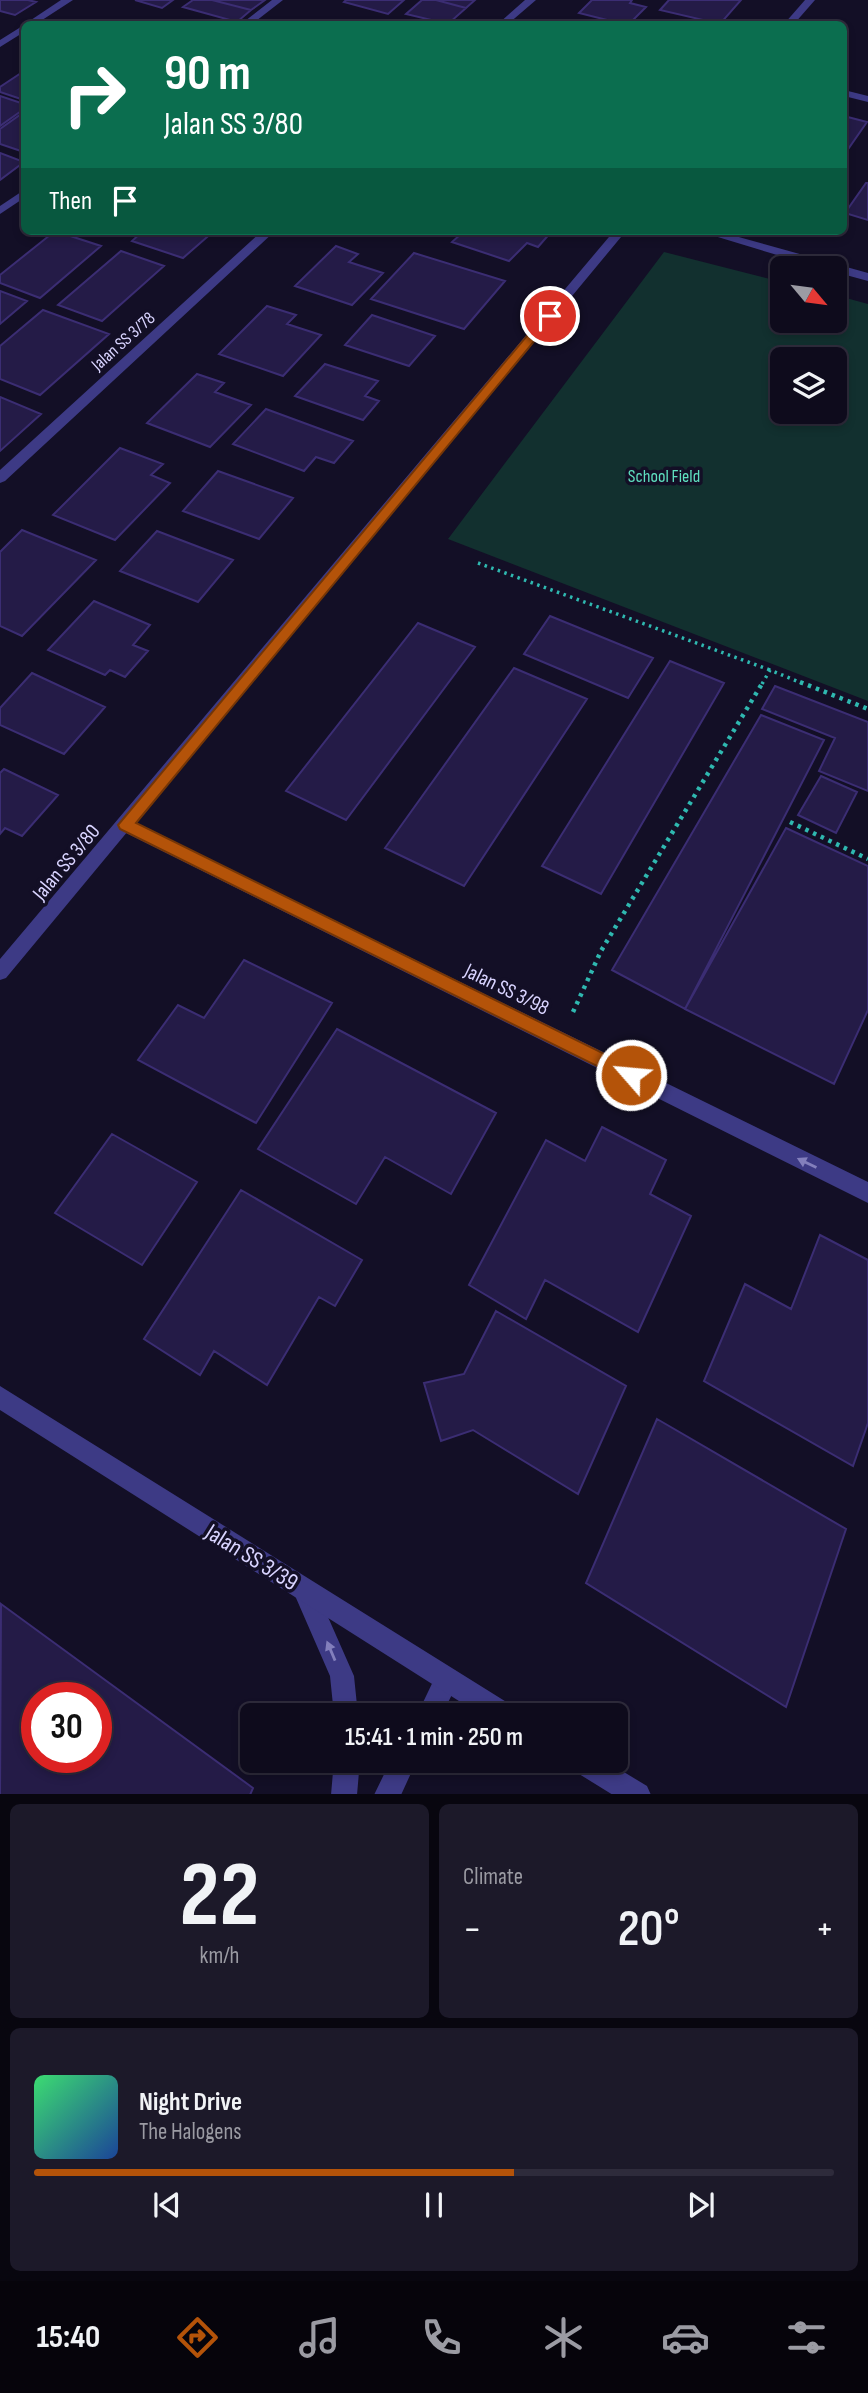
<!DOCTYPE html>
<html lang="en">
<head>
<meta charset="utf-8">
<style>
	:root { --surface:#0e0b1c; --page:#1c1929; --text:#f1f3f6; --muted:#9b9ba3; --line:#2e2b3b; --accent:#b45309 }
	body { margin:0; font-family:"Sofia Sans Condensed",sans-serif; background:var(--page); color:var(--text); height:100vh; display:flex; flex-direction:column; font-size:26px; white-space:nowrap }
	* { box-sizing:border-box; margin:0 }
	p { font-size:23px; color:var(--muted) }
	.icon { flex:none; width:38px; height:38px; fill:none; stroke:currentColor; stroke-width:2; stroke-linecap:round; stroke-linejoin:round }
	.map { position:relative; height:1794px; overflow:hidden }
	.side { display:flex; flex-direction:column; gap:10px; padding:10px; background:#08060f; flex:1 }
	.side>* { flex:none }
	.top-card { position:absolute; left:21px; top:21px; width:826px; height:214px; border-radius:10px; box-shadow:0 4px 10px #0003,0 0 0 2px var(--line); background:#0b6e4f; color:#fff; overflow:hidden }
	.needle { width:46px; rotate:119deg }
	.tools { position:absolute; left:770px; top:256px; display:grid; gap:14px }
	.tools a { display:grid; place-items:center; width:77px; height:77px; border-radius:10px; background:var(--surface); box-shadow:0 4px 10px #0003,0 0 0 2px var(--line); font-size:35px }
	.speed { position:absolute; left:21px; top:1682px; display:flex; gap:14px; font-size:35px; font-weight:700; text-align:center }
	.speed>* { display:grid; place-content:center; width:91px; height:91px; border-radius:50%; background:var(--surface); box-shadow:0 4px 10px #0003,0 0 0 2px var(--line); line-height:1 }
	.speed .limit { border:10px solid #d22; background:#fff; color:#111 }
	.pin { position:absolute; display:grid; place-items:center; width:60px; height:60px; color:#fff; margin:-30px; border:4px solid #fff; border-radius:50%; box-shadow:0 2px 7px #0007 }
	.me { position:absolute; width:77px; margin:-38px; rotate:297deg; stroke-linejoin:round; filter:drop-shadow(0 0 5px #0008) }
	.turn { display:flex; align-items:center; gap:24px; height:147px; padding:0 28px; font-size:32px }
	.turn .icon { width:91px; height:91px; stroke-width:2.5 }
	.turn b { display:block; font-size:49px; line-height:60px }
	.then { display:flex; align-items:center; height:66px; padding:0 28px; background:#0003; gap:14px; font-size:26px }
	.big { font-size:52px; font-weight:600; line-height:1.1 }
	.side .widget { flex:1; display:flex; flex-direction:column; justify-content:center; gap:10px; min-width:0; padding:0 24px; border-radius:10px; background:var(--page) }
	.side .dial { align-items:center; gap:0 }
	.dial b { font-size:91px; line-height:1 }
	.song { display:flex; align-items:center; gap:21px }
	.cover { width:84px; height:84px; border-radius:10px; background:linear-gradient(135deg,hsl(140 70% 55%),hsl(220 70% 35%)) }
	.played { height:7px; border-radius:4px; background:linear-gradient(90deg,var(--accent) 60%,var(--line) 60%) }
	.keys { display:flex; justify-content:space-around; direction:ltr }
	.heat { display:flex; justify-content:space-between; align-items:center; font-size:38px; direction:ltr }
	.side .tiles { flex:1; display:grid; gap:10px; grid-template-columns:1fr 1fr }
	.widget:last-child { grid-column:span 2 }
	.trip { position:absolute; left:240px; top:1703px; width:388px; height:70px; border-radius:10px; background:var(--surface); box-shadow:0 4px 10px #0003,0 0 0 2px var(--line); font-weight:600; line-height:70px; text-align:center }
	.menu { display:flex; height:112px; justify-content:space-around; align-items:center; background:#06040b; color:var(--muted) }
	.menu .icon { width:49px; height:49px }
	.menu .active { color:var(--accent) }
	.menu b { font-size:32px; color:var(--text) }
	.map>svg:first-child { display:block }
</style>
</head>
<body>
<div class="map">
<svg width="868" height="1795" viewBox="0 0 868 1795">
	<rect width="100%" height="100%" fill="#130f26"/>
	<path fill="#12302f" fill-rule="evenodd" d="M664 252 782 282V320H835V295L868 304V701L448 539ZM782 359H835V411H782Z"/>
	<path fill="#241b47" stroke="#3b2d73" stroke-width="2" fill-rule="evenodd" d="M0 0H28L36 2 15 15 0 11Z
		M135 0H173L162 8Z
		M193 0H212L251 10 237 22 183 7Z
		M212 0H265L251 10Z
		M346 0H404L388 14 344 2Z
		M422 0H436L466 8 448 24 406 14Z
		M436 0H475L466 8Z
		M592 0H632L630 3 646 7 629 24H623L579 13Z
		M669 0H741L720 24 660 10Z
		M24 71V100L0 92V87Z
		M0 96 24 104V109L0 126Z
		M24 112V152L0 144V129Z
		M844 116 867 122 844 155Z
		M0 153 24 162 0 180Z
		M866 183H868V220L845 213Z
		M55 231 101 246 40 298 0 283V275Z
		M143 231H214L183 258 132 241Z
		M457 231H552L538 247 527 243 509 261 452 242 462 233Z
		M336 246 358 254 349 262 383 273 352 305 295 286Z
		M121 251 164 266 102 321 58 305Z
		M414 253 505 281 464 329 371 299Z
		M0 291 27 301 0 324Z
		M267 306 296 315 287 324 321 335 283 376 219 354Z
		M43 310 109 334 40 395 0 379V346Z
		M372 315 435 336 409 366 345 345Z
		M325 364 378 381 365 396 379 401 363 420 295 396Z
		M197 374 224 383 215 392 251 405 210 447 147 423Z
		M0 397 41 414 0 451Z
		M266 409 353 441 334 463 316 457 304 471 233 444Z
		M120 448 163 464 151 475 170 483 115 540 53 515Z
		M218 471 293 498 259 539 183 511Z
		M22 530 96 560 22 636 0 626V552Z
		M157 531 233 560 198 602 120 571Z
		M94 601 150 625 133 645 148 651 125 677 110 670 105 675 48 650Z
		M550 616 653 658 628 698 524 654Z
		M418 623 475 647 346 820 286 791Z
		M670 661 724 683 601 894 542 866Z
		M514 668 587 699 464 886 385 848Z
		M32 673 105 707 64 754 0 725V708Z
		M775 686 868 722V791L819 771 835 738 762 709Z
		M761 715 824 740 685 1009 612 970Z
		M4 769 58 795 22 836 5 828 0 834V773Z
		M821 776 857 792 836 833 798 815Z
		M786 828 868 866V1010L834 1084 685 1009Z
		M244 960 332 1003 256 1123 138 1060 178 1005 204 1018Z
		M337 1029 496 1113 451 1194 385 1157 356 1204 258 1149Z
		M602 1127 666 1160 650 1194 691 1216 638 1332 545 1280 526 1319 469 1285 546 1140 585 1161Z
		M112 1134 197 1182 142 1265 55 1213Z
		M241 1190 362 1260 335 1306 319 1297 267 1385 214 1351 200 1375 144 1339Z
		M820 1235 868 1260V1423L853 1466 704 1381 745 1284 791 1309Z
		M496 1311 626 1386 578 1494 473 1430 441 1441 424 1383 464 1374Z
		M657 1419 846 1529 786 1707 586 1583Z
		M1 1604 253 1788 250 1795H0ZM37 1698H96V1757H37Z"/>
	<g fill="none" stroke-linecap="round" stroke-linejoin="round">
		<path stroke="#2fb8b0" stroke-width="3.5" stroke-dasharray="2.5 4.5" stroke-linecap="butt" d="M478 563 770 670
			M762 684 770 670 804 684"/>
		<path stroke="#2fb8b0" stroke-width="4.5" stroke-dasharray="3.5 5" stroke-linecap="butt" d="M800 682 868 709
			M790 822 868 859
			M573 1012 601 951 763 682"/>
		<path fill="#3d3a85" fill-rule="evenodd" d="M61 0H73L36 24H25Z
			M272 0H283L252 24H241Z
			M525 0H536L508 24H498Z
			M24 25V32L0 47V40Z
			M844 90 868 96V102L844 96Z
			M24 190V198L0 214V206Z
			M262 231H275L5 481 0 483V470Z
			M698 231H717L868 273V281L835 272V268H820Z
			M126 818 868 1182V1203L120 830 118 825 120 820Z
			M305 1579 313 1583 354 1676 358 1715H334L330 1676 293 1591 297 1583Z
			M447 1668 456 1671 459 1680 442 1715H417L438 1671Z
			M334 1760H360L357 1795H331Z
			M391 1760H417L401 1795H374Z"/>
		<path fill="#3d3a85" fill-rule="evenodd" d="M805 0H815L794 24H784Z
			M614 231H626L6 978 0 980V959Z
			M0 1386 513 1706 516 1715H481L0 1410Z
			M568 1760H604L647 1786 651 1795H613L571 1769Z"/>
	</g>
	<defs><path id="oneway-solid" d="M-6-.8H1V-3.2L6.5 0L1 3.2V.8H-6Z" transform="scale(1.75)"/></defs>
	<g fill="#837fbc">
		<use href="#oneway-solid" transform="translate(807 1163) rotate(-154)"/>
		<use href="#oneway-solid" transform="translate(331 1651) rotate(-113)"/>
	</g>
	<path fill="#b45309" stroke="#753606" stroke-width="2" d="M546 313 555 316 136 823 637 1070 639 1075 637 1081 631 1083 120 829 118 825Z"/>
	<g text-anchor="middle" stroke-width="7" stroke-linejoin="round" paint-order="stroke">
		<g font-size="18" fill="#d9d4ff" stroke="#130f26">
			<text transform="translate(123 341) rotate(-42)" y="6">Jalan SS 3/78</text>
		</g>
		<g font-size="18" fill="#5fe0c0" stroke="#130f26">
			<text x="664" y="482">School Field</text>
		</g>
		<g font-size="21" fill="#d9d4ff" stroke="#130f26">
			<text transform="translate(66 862) rotate(-50)" y="7">Jalan SS 3/80</text>
			<text transform="translate(507 989) rotate(26)" y="7">Jalan SS 3/98</text>
		</g>
		<g font-size="24" fill="#d9d4ff" stroke="#130f26">
			<text transform="translate(252 1557) rotate(32)" y="8">Jalan SS 3/39</text>
		</g>
	</g>
</svg>
<div class="tools">
<a><svg class="needle" viewBox="-14 -14 28 28"><path d="M0-13l5 13h-10z" fill="#e53935"/><path d="M0 13l5-13h-10z" fill="#9b9ba3"/></svg></a>
<a><svg class="icon" aria-label="layers" viewBox="0 0 24 24"><path d="M12 4l9 5-9 5-9-5zM3 14l9 5 9-5"/></svg></a>
</div>
<div class="speed"><div class="limit">30</div></div>
<div class="pin" style="left:550px;top:316px;background:#d93025"><svg class="icon" aria-label="arrive" viewBox="0 0 24 24"><path d="M6 21V4h12l-3 4 3 4H6"/></svg></div>
<svg class="me" style="left:631px;top:1075px" viewBox="-20 -20 40 40"><circle r="17" fill="#b45309" stroke="#fff" stroke-width="3"/><path d="M0-11L8 9 0 5-8 9z" fill="#fff"/></svg>
<div class="trip">15:41 · 1 min · 250 m</div>
<div class="top-card">
<div class="turn"><svg class="icon" aria-label="right" viewBox="0 0 24 24"><path d="M7 20v-9h11M14 6l5 5-5 5"/></svg><div><b>90 m</b>Jalan SS 3/80</div></div>
<div class="then">Then<svg class="icon" aria-label="arrive" viewBox="0 0 24 24"><path d="M6 21V4h12l-3 4 3 4H6"/></svg></div>
</div>
</div>
<section class="side">
<div class="tiles">
<div class="widget dial"><b>22</b><p>km/h</p></div>
<div class="widget"><p>Climate</p>
<div class="heat"><a>−</a><b class="big">20°</b><a>+</a></div>
</div>
<div class="widget">
<div class="song"><i class="cover"></i><div><b>Night Drive</b><p>The Halogens</p></div></div>
<div class="played"></div>
<div class="keys"><svg class="icon" aria-label="previous" viewBox="0 0 24 24"><path d="M18 5L8 12l10 7zM5 5v14"/></svg><svg class="icon" aria-label="pause" viewBox="0 0 24 24"><path d="M8 5v14M16 5v14"/></svg><svg class="icon" aria-label="next" viewBox="0 0 24 24"><path d="M6 5l10 7-10 7zM19 5v14"/></svg></div>
</div>
</div>
</section>
<nav class="menu">
<b>15:40</b>
<svg class="icon active" aria-label="directions" viewBox="0 0 24 24"><path d="M12 3l9 9-9 9-9-9zM9 14v-3h6M13 9l2 2-2 2"/></svg>
<svg class="icon" aria-label="music" viewBox="0 0 24 24"><path d="M9 18V5l10-2v13"/><circle cx="6" cy="18" r="3"/><circle cx="16" cy="16" r="3"/></svg>
<svg class="icon" aria-label="phone" viewBox="0 0 24 24"><path d="M5 4h4l2 5-3 2q2 4 5 5l2-3 5 2v4C11 20 4 13 5 4z"/></svg>
<svg class="icon" aria-label="climate" viewBox="0 0 24 24"><path d="M12 3v18M4 7l16 10M4 17L20 7"/></svg>
<svg class="icon" aria-label="car" viewBox="0 0 24 24"><path d="M5 17H2v-5l4-1 3-4h7l3 4 3 1v5h-3M9 17h6M6 11h13"/><circle cx="7" cy="17" r="2"/><circle cx="17" cy="17" r="2"/></svg>
<svg class="icon" aria-label="filters" viewBox="0 0 24 24"><path d="M4 7h16M4 17h16"/><circle cx="9" cy="7" r="2"/><circle cx="15" cy="17" r="2"/></svg>
</nav>
</body>
</html>
